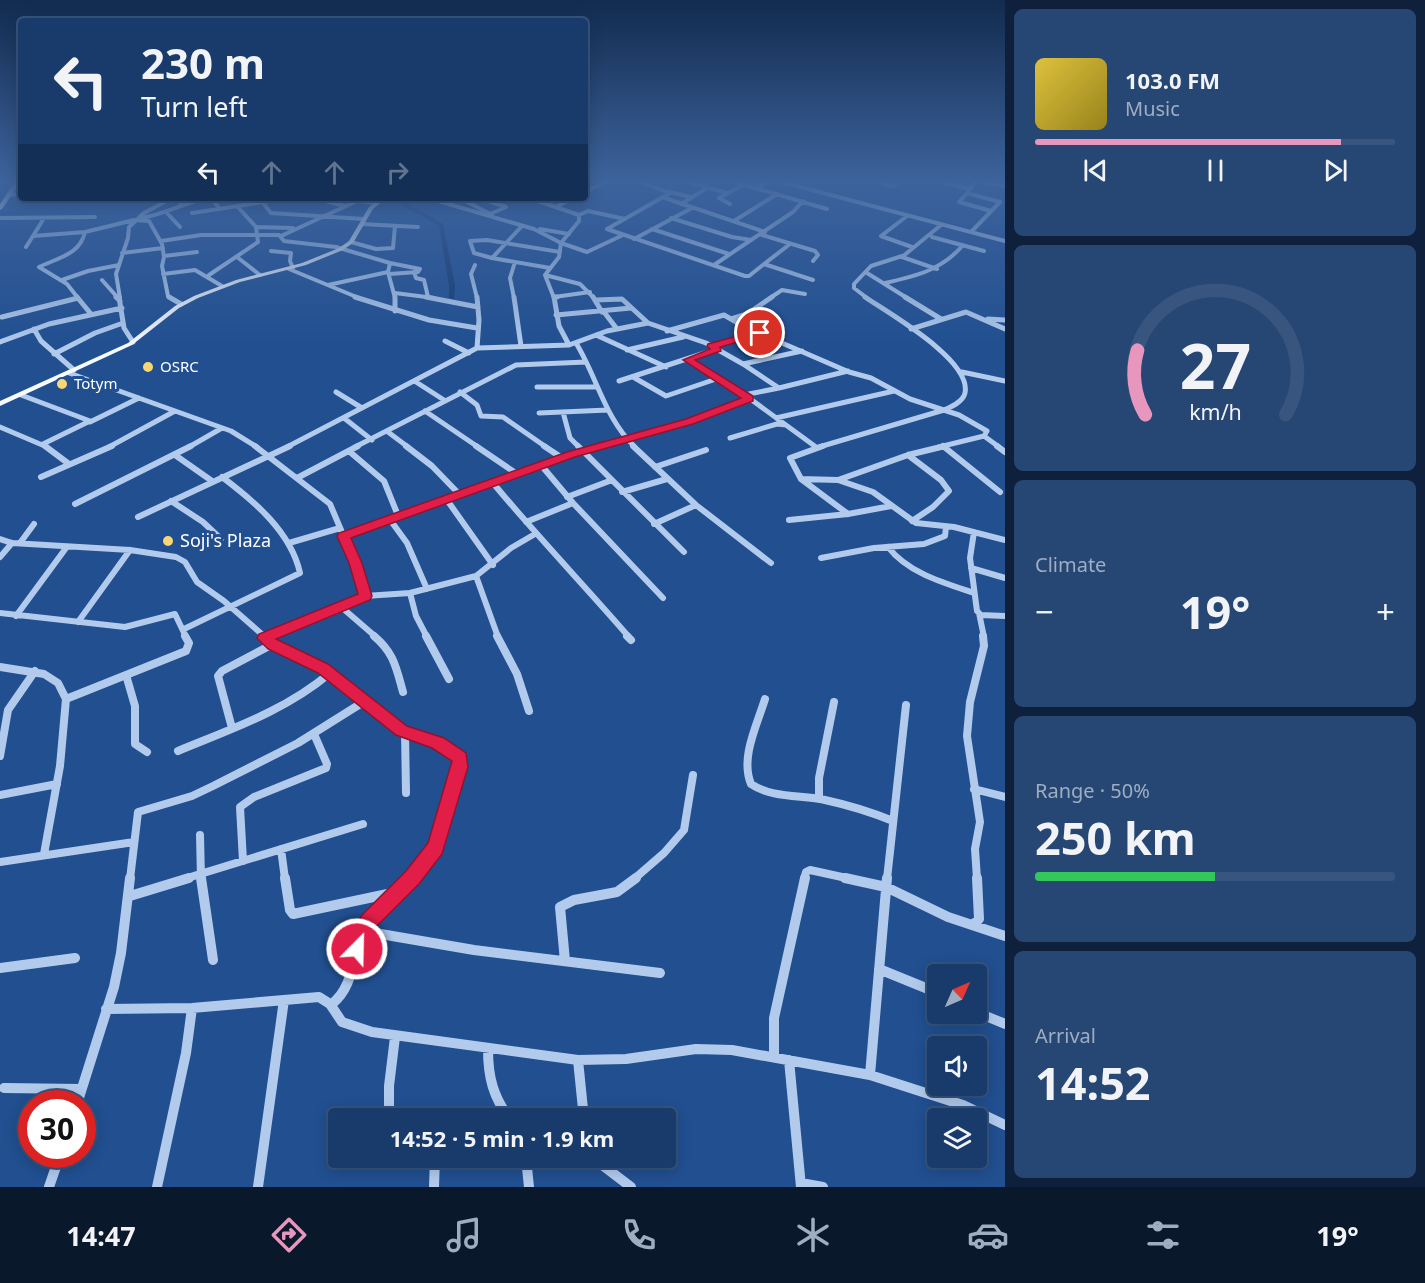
<!DOCTYPE html>
<html lang="en">
<head>
<meta charset="utf-8">
<style>
	:root { --surface:#193b6c; --page:#264674; --text:#f1f3f6; --muted:#9fadc2; --line:#37557f; --accent:#e797bd }
	body { margin:0; font-family:"Noto Sans",sans-serif; background:var(--page); color:var(--text); height:100vh; display:flex; flex-direction:column; font-size:22px; white-space:nowrap }
	* { box-sizing:border-box; margin:0 }
	p { font-size:20px; color:var(--muted) }
	.icon { flex:none; width:33px; height:33px; fill:none; stroke:currentColor; stroke-width:2; stroke-linecap:round; stroke-linejoin:round }
	.map { position:relative; flex:1; overflow:hidden }
	.panel { display:flex; flex-direction:column; gap:9px; padding:9px; background:#0e203b; width:420px }
	.panel>* { flex:none }
	.guide { position:absolute; left:18px; top:18px; width:570px; height:183px; border-radius:6px; box-shadow:0 3px 15px #0003,0 0 0 2px var(--line); background:#193b6c; color:var(--text); overflow:hidden }
	.needle { width:39px; rotate:45deg }
	.tools { position:absolute; left:927px; top:964px; display:grid; gap:12px }
	.tools a { display:grid; place-items:center; width:60px; height:60px; border-radius:6px; background:var(--surface); box-shadow:0 3px 15px #0003,0 0 0 2px var(--line); font-size:30px }
	.speed { position:absolute; left:18px; top:1090px; display:flex; gap:12px; font-size:30px; font-weight:700; text-align:center }
	.speed>* { display:grid; place-content:center; width:78px; height:78px; border-radius:50%; background:var(--surface); box-shadow:0 3px 15px #0003,0 0 0 2px var(--line); line-height:1 }
	.speed .limit { border:9px solid #d22; background:#fff; color:#111 }
	.pin { position:absolute; display:grid; place-items:center; width:51px; height:51px; color:#fff; margin:-26px; border:3px solid #fff; border-radius:50%; box-shadow:0 2px 6px #0007 }
	.me { position:absolute; width:66px; margin:-33px; rotate:23deg; stroke-linejoin:round; filter:drop-shadow(0 0 4px #0008) }
	.turn { display:flex; align-items:center; gap:21px; height:126px; padding:0 24px; font-size:27px }
	.turn .icon { width:78px; height:78px; stroke-width:2.5 }
	.turn b { display:block; font-size:42px; line-height:51px }
	.lanes { display:flex; align-items:center; height:57px; padding:0 24px; background:#0003; justify-content:center; gap:30px; direction:ltr }
	.lanes .off { opacity:.35 }
	.big { font-size:45px; font-weight:700; line-height:1.1 }
	.panel .tile { flex:1; display:flex; flex-direction:column; justify-content:center; gap:9px; min-width:0; padding:0 21px; border-radius:9px; background:var(--page) }
	.panel .dial { align-items:center; gap:0 }
	.dial svg { height:156px; overflow:visible; fill:none; stroke:var(--line); stroke-width:7; stroke-linecap:round; text-anchor:middle }
	.dial text { fill:var(--text); stroke:none }
	.song { display:flex; align-items:center; gap:18px }
	.cover { width:72px; height:72px; border-radius:9px; background:linear-gradient(135deg,hsl(50 70% 55%),hsl(50 70% 35%)) }
	.played { height:6px; border-radius:3px; background:linear-gradient(90deg,var(--accent) 85%,var(--line) 85%) }
	.keys { display:flex; justify-content:space-around; direction:ltr }
	.heat { display:flex; justify-content:space-between; align-items:center; font-size:33px; direction:ltr }
	.charge { height:9px; border-radius:4px; background:linear-gradient(90deg,#34c759 50%,var(--line) 0) }
	.trip { position:absolute; left:328px; top:1108px; width:348px; height:60px; border-radius:6px; background:var(--surface); box-shadow:0 3px 15px #0003,0 0 0 2px var(--line); font-weight:700; line-height:60px; text-align:center }
	.tabs { display:flex; height:96px; justify-content:space-around; align-items:center; background:#0a182b; color:var(--muted) }
	.tabs .icon { width:42px; height:42px }
	.tabs .selected { color:var(--accent) }
	.tabs b { font-size:27px; color:var(--text) }
	main { display:flex; flex:1; min-height:0 }
	.map>svg:first-child { display:block }
</style>
</head>
<body>
<main>
<div class="map">
<svg width="1005" height="1187" viewBox="0 0 1005 1187">
	<rect width="100%" height="100%" fill="#214f90"/>
	<g fill="none" stroke-linecap="round" stroke-linejoin="round">
		<path fill="#173a6f" fill-rule="evenodd" d="M381 198C404 198 423 213 443 224L455 285 454 299 449 298V285L439 226 402 205Z"/>
		<path stroke="#b2cbed" stroke-width="4" d="M636 180 670 193 607 229 745 276H749L764 264 813 280
			M683 180 727 193
			M728 180 827 209
			M873 180 893 186 903 180
			M934 180 970 189
			M973 180 1005 186
			M755 188 770 181H778L1005 241
			M585 192 609 180
			M670 192 691 197
			M967 193 959 202 991 211
			M10 195 21 194
			M93 198 96 201 120 198
			M211 198 220 209
			M313 198 345 206
			M428 198 534 229 561 243 559 257 545 275
			M460 198 492 215
			M479 198 506 207 490 214
			M529 198 579 215V221L561 243 587 252 623 235
			M665 198 765 232
			M262 202 271 213 364 219
			M681 204 707 188
			M730 204 719 198 743 185
			M556 207 573 198
			M167 213 180 227
			M192 213 290 198
			M579 215 588 211 625 219
			M907 216 881 236 912 247
			M0 218 95 217
			M44 218 33 236 85 232 134 220 149 221 162 244 164 257 162 266 168 296 171 298
			M142 218C164 214 183 204 205 198
			M671 218 732 237 751 240 793 212 803 201
			M734 221 777 194
			M362 224 418 227
			M522 226 492 258 550 268
			M256 227 293 228
			M540 229 569 234
			M652 229 729 254
			M971 232 1000 202 967 193 976 181
			M762 235 815 251 818 255 813 261
			M281 236 357 201 377 203
			M932 237 984 251
			M634 239 692 208
			M161 241 201 235H279L284 241 336 247 390 263 388 272 395 298
			M351 242 376 249 393 248 395 226
			M26 247 33 236
			M271 251 291 253 290 261 293 268
			M122 253 163 248
			M164 256 197 252
			M237 257 260 275
			M492 258 474 253 470 241 487 240 560 252
			M390 263 420 269
			M764 264 790 244
			M475 265 471 274 477 298
			M714 265 751 240
			M289 269 359 298
			M937 269 902 257 941 225
			M414 272 416 278 424 280 428 297
			M867 273 907 298
			M163 274 195 270 222 286
			M389 274 418 272 420 269
			M209 275 258 242 256 227 237 206
			M545 275 554 298
			M545 275 580 284 594 298
			M62 280 88 271 119 265
			M102 280 118 298
			M885 283C916 276 942 270 963 245
			M328 285 388 272
			M395 293 434 298
			M554 297 590 292
			M78 298 67 284 39 267C57 258 80 255 85 232
			M120 298 116 274 128 238 129 227 144 213 172 198 183 204
			M514 298 510 278 515 262
			M770 298 782 290 805 294
			M867 298 854 288V284L871 266 902 256"/>
		<path stroke="#b2cbed" stroke-width="5" d="M77 297 91 314
			M116 297 120 301
			M119 297 124 328 133 342
			M169 297 181 304
			M355 297 429 320 477 328
			M395 297V311
			M426 297 478 307
			M514 297 521 346
			M554 297 559 326 569 345
			M554 297H557
			M593 297 602 312
			M905 297 941 319
			M596 300 622 299 648 323 706 343 743 364 802 351
			M604 312 617 329
			M556 315 631 308
			M2 317 78 298
			M731 319 747 314 772 297
			M988 319 1005 320
			M34 329 41 341 74 370
			M911 329 966 312 1005 329
			M667 331 724 315 745 327 849 372 871 378 910 399 959 415 987 431 984 436 939 447
			M596 335 666 367
			M445 341 469 353
			M0 342 49 324 122 308
			M576 343C597 377 605 419 635 447
			M712 346 760 333
			M477 348 569 345 607 331 648 323
			M627 350 683 337
			M54 354 95 333 123 323
			M688 359 749 398 816 447
			M743 364 779 388 848 371
			M962 372 1005 381
			M69 373 231 431 257 447
			M633 377 666 396 719 378
			M619 381 717 349
			M416 382 444 400
			M537 387H597
			M336 392 362 408
			M460 392 477 405 481 416 503 417 546 447
			M21 395 90 421 43 444
			M744 395 779 388
			M425 411 478 447
			M563 412 570 438 579 447
			M539 413 608 410
			M344 418 372 440
			M776 418 894 391
			M90 422 139 398
			M0 427 47 447
			M388 432 408 447
			M984 436 999 447
			M730 438 777 424 786 425
			M109 447 175 411
			M189 447 222 428
			M287 447 477 348 479 320 477 297
			M355 447 516 365 586 362
			M596 447 689 422 749 398
			M819 447 944 410C951 407 963 402 965 393 972 360 888 313 865 297"/>
		<path stroke="#b2cbed" stroke-width="6" d="M45 446 69 464
			M255 446 330 504 355 563 365 596
			M406 446 432 466 460 495
			M476 446 517 474
			M544 446 562 458
			M578 446 684 552
			M633 446 696 505 771 563
			M823 446 790 458 801 479 848 514
			M943 446 1000 492
			M997 446 1005 452
			M350 452 384 481 399 518
			M175 455 212 481
			M908 455 941 480 949 491 933 507 912 521
			M541 465 573 503 663 598
			M655 467 706 450
			M41 477 112 446
			M297 478 358 446
			M801 479 838 480 908 455 945 446
			M838 480 873 492 916 523 954 527 1005 540
			M493 483C537 536 584 585 629 637
			M622 492 667 479
			M567 497 612 480
			M447 500 493 565
			M171 501 203 522 221 539
			M75 504 191 446
			M138 517 290 446
			M789 520 848 514 891 506
			M391 521 407 543 427 589
			M526 522 573 503
			M654 524 696 505
			M974 532 970 558 977 611 981 615 1005 616
			M344 536 571 454 602 446
			M0 539 12 543 130 550 176 557 185 562 197 582 224 601 265 637
			M20 543 34 524
			M289 543 340 528
			M888 547C908 573 944 583 974 593
			M0 557 12 543
			M821 558 874 548 924 544 945 536 946 527
			M971 568 1005 578
			M476 576 498 637
			M410 593 416 616 427 637
			M339 605 376 637
			M0 613 125 627 175 614 186 637
			M979 613 984 637
			M16 616 66 548
			M78 622 130 550
			M184 629 300 573C291 532 254 501 222 477
			M266 637 365 596 410 593 476 576 511 548 535 534"/>
		<path stroke="#b2cbed" stroke-width="8" d="M263 636 273 644 323 668 402 731 438 743 460 758C462 767 457 777 455 786 447 821 436 853 409 879
			M374 636C394 653 396 667 403 692
			M426 636 449 679
			M497 636 517 674 529 711
			M627 636 631 640
			M264 638 270 636
			M0 667 44 674 58 683 66 699 60 766 44 854
			M126 675 135 706V744L147 752
			M66 699 186 651 189 643 185 636
			M765 699C757 725 740 758 751 784 771 798 801 795 825 800 848 805 871 812 893 821
			M232 728 218 676 222 671 273 644
			M405 732 406 793
			M178 751C231 729 285 711 330 673
			M0 756 8 710 35 671
			M974 789 1005 797
			M0 795 57 784
			M819 799V778L834 702
			M200 835 201 879
			M281 849 285 879
			M243 861 240 807 254 797 326 768 327 764 314 734
			M0 862 134 842
			M130 879 138 812 192 796 213 786 298 743 365 701
			M184 879 363 824
			M634 879 664 853 684 830 693 775
			M804 879 806 872 810 870 851 879
			M887 879 906 705
			M977 879 975 849 980 822 967 736 970 702 984 646 983 636"/>
		<path stroke="#b2cbed" stroke-width="10" d="M201 878 213 960
			M285 878 290 910 293 914 397 892
			M845 878 886 887 948 917 1005 936
			M130 896 189 878
			M974 924 979 919 977 878
			M363 931 474 950 660 973
			M565 961 560 907 574 900 617 892 636 878
			M0 968 75 958
			M879 969 938 993
			M332 1004C356 984 351 955 364 929 375 908 395 894 411 878
			M106 1009 192 1008 319 997 330 1004 342 1022 372 1032 578 1060 626 1059 696 1049 732 1050 870 1075 963 1105 1005 1125
			M976 1012 1005 1024
			M488 1049C488 1077 493 1097 510 1119
			M774 1057V1018L805 878
			M578 1060 584 1119
			M789 1060 801 1187
			M870 1075 887 878
			M4 1088 81 1089
			M77 1104 114 987 121 953 130 878
			M389 1119V1086L395 1037
			M526 1158 529 1187
			M593 1158 631 1187
			M801 1183 823 1187
			M49 1187 60 1155
			M157 1187 186 1053 192 1008
			M258 1187 284 1000
			M434 1187 435 1158"/>
		<path fill="#f7faff" fill-rule="evenodd" d="M381 198H386L373 209 353 243 343 250 306 265 240 282 198 298 179 308 132 345 0 406V401L128 343 175 306 194 296 236 280 302 263 339 248 349 241 369 207Z"/>
		<path fill="#fff" fill-rule="evenodd" d="M16 180 21 181 2 209 0 210V204Z"/>
	</g>
	<linearGradient id="sky" x2="0" y2="1"><stop stop-color="#122b4f"/><stop offset="0.52" stop-color="#3d639c"/><stop offset="1" stop-color="#3d639c" stop-opacity="0"/></linearGradient>
	<rect width="1005" height="347" fill="url(#sky)"/>
	<path fill="#e11d48" stroke="#92132f" stroke-width="1.5" d="M760 330 763 331V335L720 347 721 351 695 360 753 396V401L693 424 575 457 351 538 362 563 372 596 370 600 276 639 328 664 407 726 444 738 466 753 468 767 442 854 419 884 375 928 364 956 357 959 350 956 347 949 362 915 406 871 428 843 452 761 432 748 396 735 318 673 268 649 257 638 259 634 358 594 349 563 337 536 339 533 567 452 686 419 741 398 683 360 710 349 707 346 708 344Z"/>
	<g fill="#f9d673" stroke="#214f90" stroke-width="2">
		<circle cx="148" cy="367" r="6"/>
		<circle cx="62" cy="384" r="6"/>
		<circle cx="168" cy="541" r="6"/>
	</g>
	<g text-anchor="middle" stroke-width="6" stroke-linejoin="round" paint-order="stroke">
		<g font-size="15" fill="#fff" stroke="#214f90" text-anchor="start">
			<text x="160" y="372">OSRC</text>
			<text x="74" y="389">Totym</text>
		</g>
		<g font-size="18" fill="#fff" stroke="#214f90" text-anchor="start">
			<text x="180" y="547">Soji's Plaza</text>
		</g>
	</g>
</svg>
<div class="tools">
<a><svg class="needle" viewBox="-14 -14 28 28"><path d="M0-13l5 13h-10z" fill="#e53935"/><path d="M0 13l5-13h-10z" fill="#9fadc2"/></svg></a>
<a><svg class="icon" aria-label="sound" viewBox="0 0 24 24"><path d="M4 9h4l5-4v14l-5-4H4zM17 9q2 3 0 6"/></svg></a>
<a><svg class="icon" aria-label="layers" viewBox="0 0 24 24"><path d="M12 4l9 5-9 5-9-5zM3 14l9 5 9-5"/></svg></a>
</div>
<div class="speed"><div class="limit">30</div></div>
<div class="pin" style="left:760px;top:333px;background:#d93025"><svg class="icon" aria-label="arrive" viewBox="0 0 24 24"><path d="M6 21V4h12l-3 4 3 4H6"/></svg></div>
<svg class="me" style="left:357px;top:949px" viewBox="-20 -20 40 40"><circle r="17" fill="#e11d48" stroke="#fff" stroke-width="3"/><path d="M0-11L8 9 0 5-8 9z" fill="#fff"/></svg>
<div class="trip">14:52 · 5 min · 1.9 km</div>
<div class="guide">
<div class="turn"><svg class="icon" aria-label="left" viewBox="0 0 24 24"><path d="M17 20v-9H6M10 6l-5 5 5 5"/></svg><div><b>230 m</b>Turn left</div></div>
<div class="lanes"><svg class="icon" aria-label="left" viewBox="0 0 24 24"><path d="M17 20v-9H6M10 6l-5 5 5 5"/></svg><svg class="icon off" aria-label="ahead" viewBox="0 0 24 24"><path d="M12 20V5M6 11l6-6 6 6"/></svg><svg class="icon off" aria-label="ahead" viewBox="0 0 24 24"><path d="M12 20V5M6 11l6-6 6 6"/></svg><svg class="icon off" aria-label="right" viewBox="0 0 24 24"><path d="M7 20v-9h11M14 6l5 5-5 5"/></svg></div>
</div>
</div>
<section class="panel">
<div class="tile">
<div class="song"><i class="cover"></i><div><b>103.0 FM</b><p>Music</p></div></div>
<div class="played"></div>
<div class="keys"><svg class="icon" aria-label="previous" viewBox="0 0 24 24"><path d="M18 5L8 12l10 7zM5 5v14"/></svg><svg class="icon" aria-label="pause" viewBox="0 0 24 24"><path d="M8 5v14M16 5v14"/></svg><svg class="icon" aria-label="next" viewBox="0 0 24 24"><path d="M6 5l10 7-10 7zM19 5v14"/></svg></div>
</div>
<div class="tile dial"><svg viewBox="0 0 100 80">
<path d="M14 69A42 42 0 1 1 86 69"/>
<path d="M14 69A42 42 0 0 1 10 36" stroke="#e797bd"/>
<text x="50" y="56" font-size="32" font-weight="700">27</text>
<text x="50" y="72" font-size="11">km/h</text>
</svg></div>
<div class="tile"><p>Climate</p>
<div class="heat"><a>−</a><b class="big">19°</b><a>+</a></div>
</div>
<div class="tile"><p>Range · 50%</p><b class="big">250 km</b><div class="charge"></div></div>
<div class="tile"><p>Arrival</p><b class="big">14:52</b></div>
</section>
</main>
<nav class="tabs">
<b>14:47</b>
<svg class="icon selected" aria-label="directions" viewBox="0 0 24 24"><path d="M12 3l9 9-9 9-9-9zM9 14v-3h6M13 9l2 2-2 2"/></svg>
<svg class="icon" aria-label="music" viewBox="0 0 24 24"><path d="M9 18V5l10-2v13"/><circle cx="6" cy="18" r="3"/><circle cx="16" cy="16" r="3"/></svg>
<svg class="icon" aria-label="phone" viewBox="0 0 24 24"><path d="M5 4h4l2 5-3 2q2 4 5 5l2-3 5 2v4C11 20 4 13 5 4z"/></svg>
<svg class="icon" aria-label="climate" viewBox="0 0 24 24"><path d="M12 3v18M4 7l16 10M4 17L20 7"/></svg>
<svg class="icon" aria-label="car" viewBox="0 0 24 24"><path d="M5 17H2v-5l4-1 3-4h7l3 4 3 1v5h-3M9 17h6M6 11h13"/><circle cx="7" cy="17" r="2"/><circle cx="17" cy="17" r="2"/></svg>
<svg class="icon" aria-label="filters" viewBox="0 0 24 24"><path d="M4 7h16M4 17h16"/><circle cx="9" cy="7" r="2"/><circle cx="15" cy="17" r="2"/></svg>
<b>19°</b>
</nav>
</body>
</html>
